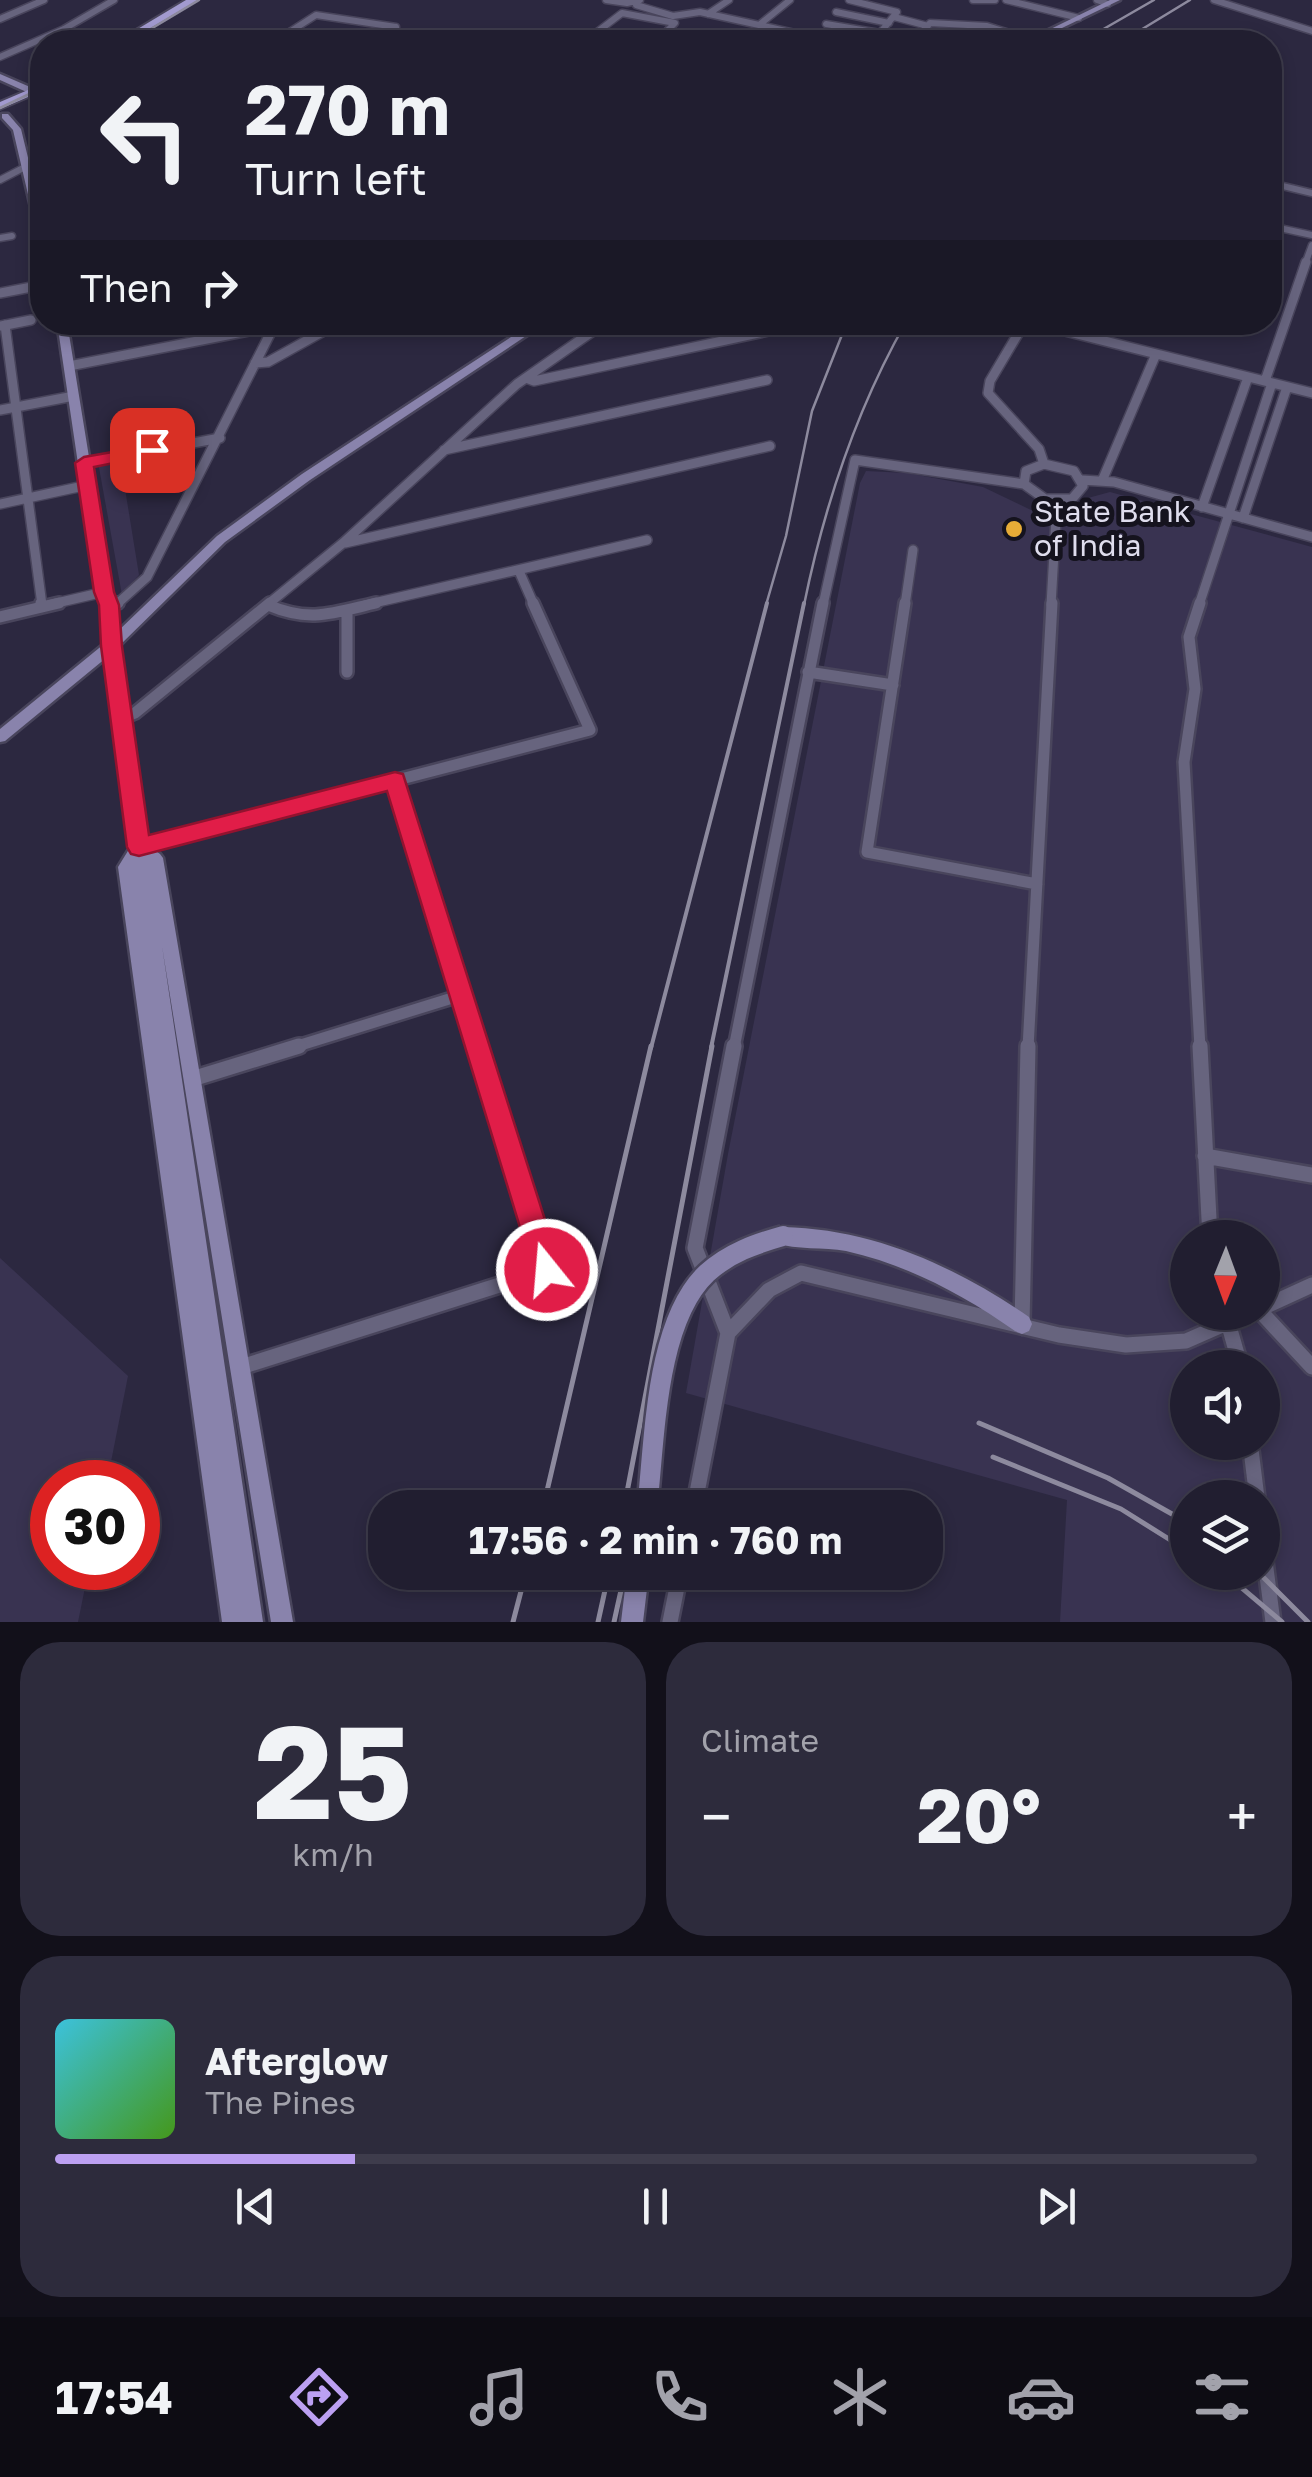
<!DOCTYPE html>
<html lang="en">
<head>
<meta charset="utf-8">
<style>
	:root { --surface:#211e30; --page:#2d2b3c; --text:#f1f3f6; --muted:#a2a2ab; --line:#3e3c4c; --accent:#bca0f2 }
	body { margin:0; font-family:"Golos Text",sans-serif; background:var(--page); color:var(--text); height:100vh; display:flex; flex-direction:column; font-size:38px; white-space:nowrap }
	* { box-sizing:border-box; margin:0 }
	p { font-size:32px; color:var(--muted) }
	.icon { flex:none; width:55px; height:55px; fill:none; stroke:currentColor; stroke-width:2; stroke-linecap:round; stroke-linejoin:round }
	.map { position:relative; height:1622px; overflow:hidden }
	.details { display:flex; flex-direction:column; gap:20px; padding:20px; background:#12101a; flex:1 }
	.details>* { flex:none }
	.guide { position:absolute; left:30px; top:30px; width:1252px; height:305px; border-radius:40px; box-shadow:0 5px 15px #0003,0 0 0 2px var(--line); background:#211e30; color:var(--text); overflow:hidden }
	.needle { width:65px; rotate:181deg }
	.tools { position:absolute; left:1170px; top:1220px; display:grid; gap:20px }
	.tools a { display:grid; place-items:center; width:110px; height:110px; border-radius:50%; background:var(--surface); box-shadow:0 5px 15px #0003,0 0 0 2px var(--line); font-size:50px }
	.speed { position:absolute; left:30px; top:1460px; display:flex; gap:20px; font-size:50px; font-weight:700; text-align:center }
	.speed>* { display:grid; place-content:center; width:130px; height:130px; border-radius:50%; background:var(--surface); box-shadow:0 5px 15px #0003,0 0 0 2px var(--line); line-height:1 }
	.speed .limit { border:15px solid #d22; background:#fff; color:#111 }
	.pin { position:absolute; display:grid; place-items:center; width:85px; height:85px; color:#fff; margin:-42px; border-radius:20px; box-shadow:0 5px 15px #0006 }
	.me { position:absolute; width:110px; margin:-55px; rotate:343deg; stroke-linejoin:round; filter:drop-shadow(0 0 8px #0008) }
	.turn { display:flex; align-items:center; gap:35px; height:210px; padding:0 50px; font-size:45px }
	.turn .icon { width:130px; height:130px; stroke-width:2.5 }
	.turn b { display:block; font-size:70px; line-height:85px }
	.then { display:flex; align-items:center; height:95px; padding:0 50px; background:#0003; gap:20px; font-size:38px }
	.big { font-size:75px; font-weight:700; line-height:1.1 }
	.details .card { flex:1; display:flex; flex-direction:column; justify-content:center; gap:15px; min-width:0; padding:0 35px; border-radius:40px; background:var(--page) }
	.details .dial { align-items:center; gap:0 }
	.dial b { font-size:130px; line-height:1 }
	.song { display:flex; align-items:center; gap:30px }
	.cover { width:120px; height:120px; border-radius:15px; background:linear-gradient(135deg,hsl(190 70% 55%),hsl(100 70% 35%)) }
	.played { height:10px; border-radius:5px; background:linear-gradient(90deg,var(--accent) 25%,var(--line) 25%) }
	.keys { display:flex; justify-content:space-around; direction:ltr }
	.heat { display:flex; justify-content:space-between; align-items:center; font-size:55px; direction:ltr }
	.details .tiles { flex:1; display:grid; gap:20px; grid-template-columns:1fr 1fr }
	.card:last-child { grid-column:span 2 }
	.trip { position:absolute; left:368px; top:1490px; width:575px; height:100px; border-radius:40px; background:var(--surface); box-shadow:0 5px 15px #0003,0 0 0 2px var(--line); font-weight:700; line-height:100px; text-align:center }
	.tab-bar { display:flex; height:160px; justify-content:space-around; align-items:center; background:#0d0c13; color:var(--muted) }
	.tab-bar .icon { width:70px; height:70px }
	.tab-bar .on { color:var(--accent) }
	.tab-bar b { font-size:45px; color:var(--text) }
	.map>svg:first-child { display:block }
</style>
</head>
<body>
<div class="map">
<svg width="1312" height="1622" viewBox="0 0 1312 1622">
	<rect width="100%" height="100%" fill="#2c2840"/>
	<path fill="#393351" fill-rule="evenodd" d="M120 458 139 575 122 595 98 462Z
		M866 471 907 473 983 487 1031 510 1074 508 1088 498 1110 492 1312 547V1622H1060L1067 1500 686 1393 728 1154 860 483ZM1188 1238H1262V1312H1188ZM1188 1368H1262V1442H1188ZM1188 1498H1262V1572H1188Z
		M0 1258 128 1376 107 1482H52V1568H89L78 1622H0Z"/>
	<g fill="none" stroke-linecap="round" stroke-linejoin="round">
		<g stroke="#49455c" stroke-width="9">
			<path id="street-far3" d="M606 0 627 3 640 0
				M790 0 759 25 808 36 799 42
				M973 0H995
				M1006 0 1079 18
				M1097 0 1108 4
				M1214 0 1312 31
				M636 5 673 16 700 12 759 25
				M836 12 889 23
				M708 14 729 0
				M894 17 928 26
				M0 19 44 0
				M826 24 880 33 897 12 849 0
				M274 42 316 15 396 27
				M371 42 396 27
				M584 42 622 13 675 23 656 42
				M913 42 930 23 987 26 1032 40
				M0 57 64 29 114 0
				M0 180 27 166
				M1270 183 1312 193
				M1270 226 1312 235
				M0 238 12 236
				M1305 264 1312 245"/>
		</g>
		<g stroke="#49455c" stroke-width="12">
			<path id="street-far2" d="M0 293 42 285
				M1025 322 990 381 988 393 1039 449 1044 464
				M1029 322 1312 393
				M5 325 42 605
				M1 326 31 320
				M255 363 268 362 340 322
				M69 366 274 326
				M526 378 534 381 811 322
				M1265 381 1306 262
				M0 410 74 396
				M444 450 767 380
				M85 463 220 438
				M1044 464 1074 471 1083 486 1072 499H1045L1024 484 1026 471Z
				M1082 480 1114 482 1312 537
				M1102 481 1156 354
				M0 504 88 485
				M1202 507 1248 377
				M1243 518 1287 387
				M345 543 770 446
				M519 571 534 605
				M48 605 104 592
				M109 605 117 604 147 577 276 322
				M267 605 343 543 517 384 606 322
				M365 605 647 540
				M823 605 855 460 1024 484
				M905 605 913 550
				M1051 605 1057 501
				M1199 605 1272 383"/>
		</g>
		<g stroke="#49455c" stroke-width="16">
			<path id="street-far1" d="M41 603 42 607
				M905 603 867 852 1037 884
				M109 605 118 603
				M268 605C310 623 333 613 376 603
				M347 611V672
				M0 617 59 603
				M808 672 893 685
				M121 719 135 713 270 603
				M395 780 478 1048
				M139 847 590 730 533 603
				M291 1048 462 995
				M734 1048 823 603
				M1028 1048 1052 603
				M1200 1048 1184 762 1195 689 1189 637 1200 603"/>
		</g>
		<g stroke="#49455c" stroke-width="20">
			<path id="street" d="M1200 1046 1210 1238
				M192 1079 299 1046
				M1205 1156 1312 1175
				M1262 1308 1312 1285
				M1225 1312 1241 1368
				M1261 1312 1312 1367
				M1022 1324 1028 1046
				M728 1333 769 1290 801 1273 1059 1335 1126 1345 1186 1341 1252 1312
				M241 1367 547 1270 477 1046
				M1250 1442 1257 1498
				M694 1508 728 1333 695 1248 734 1046
				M1262 1538 1273 1622
				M670 1622 680 1572"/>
		</g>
		<g stroke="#49455c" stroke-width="5">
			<path id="secondary" d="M1110 0H1120L1033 42H1024Z
				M0 74 37 90 38 92 31 94 0 80Z
				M2 114H8L21 129 42 215V236L37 233 13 130 2 118Z
				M57 322H67L111 592 116 605 117 632 217 536 302 474 534 322H547L310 480 225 542 118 647 146 844 160 854 163 858 293 1622H271L162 946 263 1622H222L118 867 131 846 106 658 5 741 0 742V729L104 644 102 605 97 592Z
				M783 1227C873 1229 955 1266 1029 1317L1032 1324 1029 1331 1022 1334 1015 1331C964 1295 908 1265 846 1251 824 1247 796 1250 776 1243L774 1236 776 1229Z
				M627 1572H649L643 1622H621Z"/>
		</g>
		<g stroke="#49455c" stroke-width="4">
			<path id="primary" d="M186 0H198L127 42H116Z
				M42 84V91L0 109V102Z"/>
		</g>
		<use href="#street-far3" stroke="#67647e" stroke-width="6"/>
		<use href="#street-far2" stroke="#67647e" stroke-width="9"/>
		<use href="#street-far1" stroke="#67647e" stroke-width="11"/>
		<use href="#street" stroke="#67647e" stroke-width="15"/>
		<use href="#secondary" fill="#8983ac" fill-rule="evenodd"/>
		<use href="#primary" fill="#a29acf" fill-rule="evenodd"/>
		<path stroke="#8d8a9e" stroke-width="2.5" d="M129 42 199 0
			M1081 42 1154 0
			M1121 42 1190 0
			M0 108 42 88
			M766 605 786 536 812 411 847 322
			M804 605C824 507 856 410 906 322"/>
		<path stroke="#8d8a9e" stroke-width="4" d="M651 1048 767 603
			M711 1048 804 603"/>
		<path stroke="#8d8a9e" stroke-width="5" d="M979 1423 1108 1478 1188 1523
			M993 1457 1121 1509 1188 1551
			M543 1508 651 1046
			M624 1508 712 1046
			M639 1508 650 1453
			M1223 1572 1282 1622
			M1258 1572 1308 1622
			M513 1622 526 1572
			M598 1622 609 1572
			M614 1622 625 1572"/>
		<g stroke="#49455c" stroke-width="25" stroke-linecap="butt">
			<path id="secondary-bridge" d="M647 1508C655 1440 655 1322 707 1273 729 1253 755 1244 783 1236"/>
		</g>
		<use href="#secondary-bridge" stroke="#8983ac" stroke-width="20"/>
	</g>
	<path fill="#e11d48" stroke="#92132f" stroke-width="2.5" d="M152 445 159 447V454L94 467 114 592 119 605 122 646 149 835 395 772 403 774 561 1270 557 1280 547 1284 537 1280 533 1270 387 791 139 856 131 854 127 847 101 646 99 605 94 592 75 463 84 457Z"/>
	<circle fill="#e7ac37" stroke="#15131e" stroke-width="4" cx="1014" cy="529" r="10"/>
	<g text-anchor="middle" stroke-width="10" stroke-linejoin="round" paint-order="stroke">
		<g font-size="30" fill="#dfdded" stroke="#15131e" text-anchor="start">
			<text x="1034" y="522">State Bank<tspan x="1034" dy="34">of India</tspan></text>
		</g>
	</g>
</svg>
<div class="tools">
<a><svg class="needle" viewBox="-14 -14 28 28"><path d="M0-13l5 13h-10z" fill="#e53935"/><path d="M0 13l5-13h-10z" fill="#a2a2ab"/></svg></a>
<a><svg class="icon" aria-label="sound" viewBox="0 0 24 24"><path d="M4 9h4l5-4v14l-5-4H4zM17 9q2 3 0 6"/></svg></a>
<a><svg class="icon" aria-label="layers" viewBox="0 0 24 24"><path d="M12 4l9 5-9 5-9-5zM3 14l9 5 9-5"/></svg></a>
</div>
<div class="speed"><div class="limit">30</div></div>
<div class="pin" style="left:152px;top:450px;background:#d93025"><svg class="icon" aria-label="arrive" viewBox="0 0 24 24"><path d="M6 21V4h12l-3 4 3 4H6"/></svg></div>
<svg class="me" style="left:547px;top:1270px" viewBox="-20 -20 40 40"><circle r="17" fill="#e11d48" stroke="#fff" stroke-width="3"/><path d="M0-11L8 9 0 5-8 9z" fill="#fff"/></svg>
<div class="trip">17:56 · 2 min · 760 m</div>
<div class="guide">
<div class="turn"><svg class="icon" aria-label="left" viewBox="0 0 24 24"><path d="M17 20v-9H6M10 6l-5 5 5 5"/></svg><div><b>270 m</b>Turn left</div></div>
<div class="then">Then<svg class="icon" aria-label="right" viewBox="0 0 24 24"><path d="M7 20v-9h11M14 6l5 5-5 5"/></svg></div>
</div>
</div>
<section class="details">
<div class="tiles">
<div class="card dial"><b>25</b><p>km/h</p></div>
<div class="card"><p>Climate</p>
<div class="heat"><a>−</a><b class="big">20°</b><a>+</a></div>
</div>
<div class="card">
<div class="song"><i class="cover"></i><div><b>Afterglow</b><p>The Pines</p></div></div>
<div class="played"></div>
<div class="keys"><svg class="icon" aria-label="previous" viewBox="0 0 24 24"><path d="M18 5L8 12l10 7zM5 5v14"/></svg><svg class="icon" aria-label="pause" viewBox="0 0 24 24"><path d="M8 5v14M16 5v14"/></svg><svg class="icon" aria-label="next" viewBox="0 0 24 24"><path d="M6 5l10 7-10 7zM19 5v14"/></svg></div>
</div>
</div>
</section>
<nav class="tab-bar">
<b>17:54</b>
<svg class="icon on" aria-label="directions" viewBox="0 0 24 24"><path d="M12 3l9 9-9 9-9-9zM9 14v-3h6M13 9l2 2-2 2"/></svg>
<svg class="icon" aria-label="music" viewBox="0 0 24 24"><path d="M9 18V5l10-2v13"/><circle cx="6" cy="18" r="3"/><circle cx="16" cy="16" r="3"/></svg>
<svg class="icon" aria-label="phone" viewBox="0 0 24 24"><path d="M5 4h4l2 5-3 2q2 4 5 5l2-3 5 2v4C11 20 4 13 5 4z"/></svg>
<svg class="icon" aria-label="climate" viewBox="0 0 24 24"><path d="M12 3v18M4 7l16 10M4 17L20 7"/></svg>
<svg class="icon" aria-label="car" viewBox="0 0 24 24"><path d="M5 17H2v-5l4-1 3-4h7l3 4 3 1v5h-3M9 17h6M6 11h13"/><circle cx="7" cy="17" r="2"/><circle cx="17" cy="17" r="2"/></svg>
<svg class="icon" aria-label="filters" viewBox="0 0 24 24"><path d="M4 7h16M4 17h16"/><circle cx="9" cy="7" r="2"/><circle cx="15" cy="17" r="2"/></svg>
</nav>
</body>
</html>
